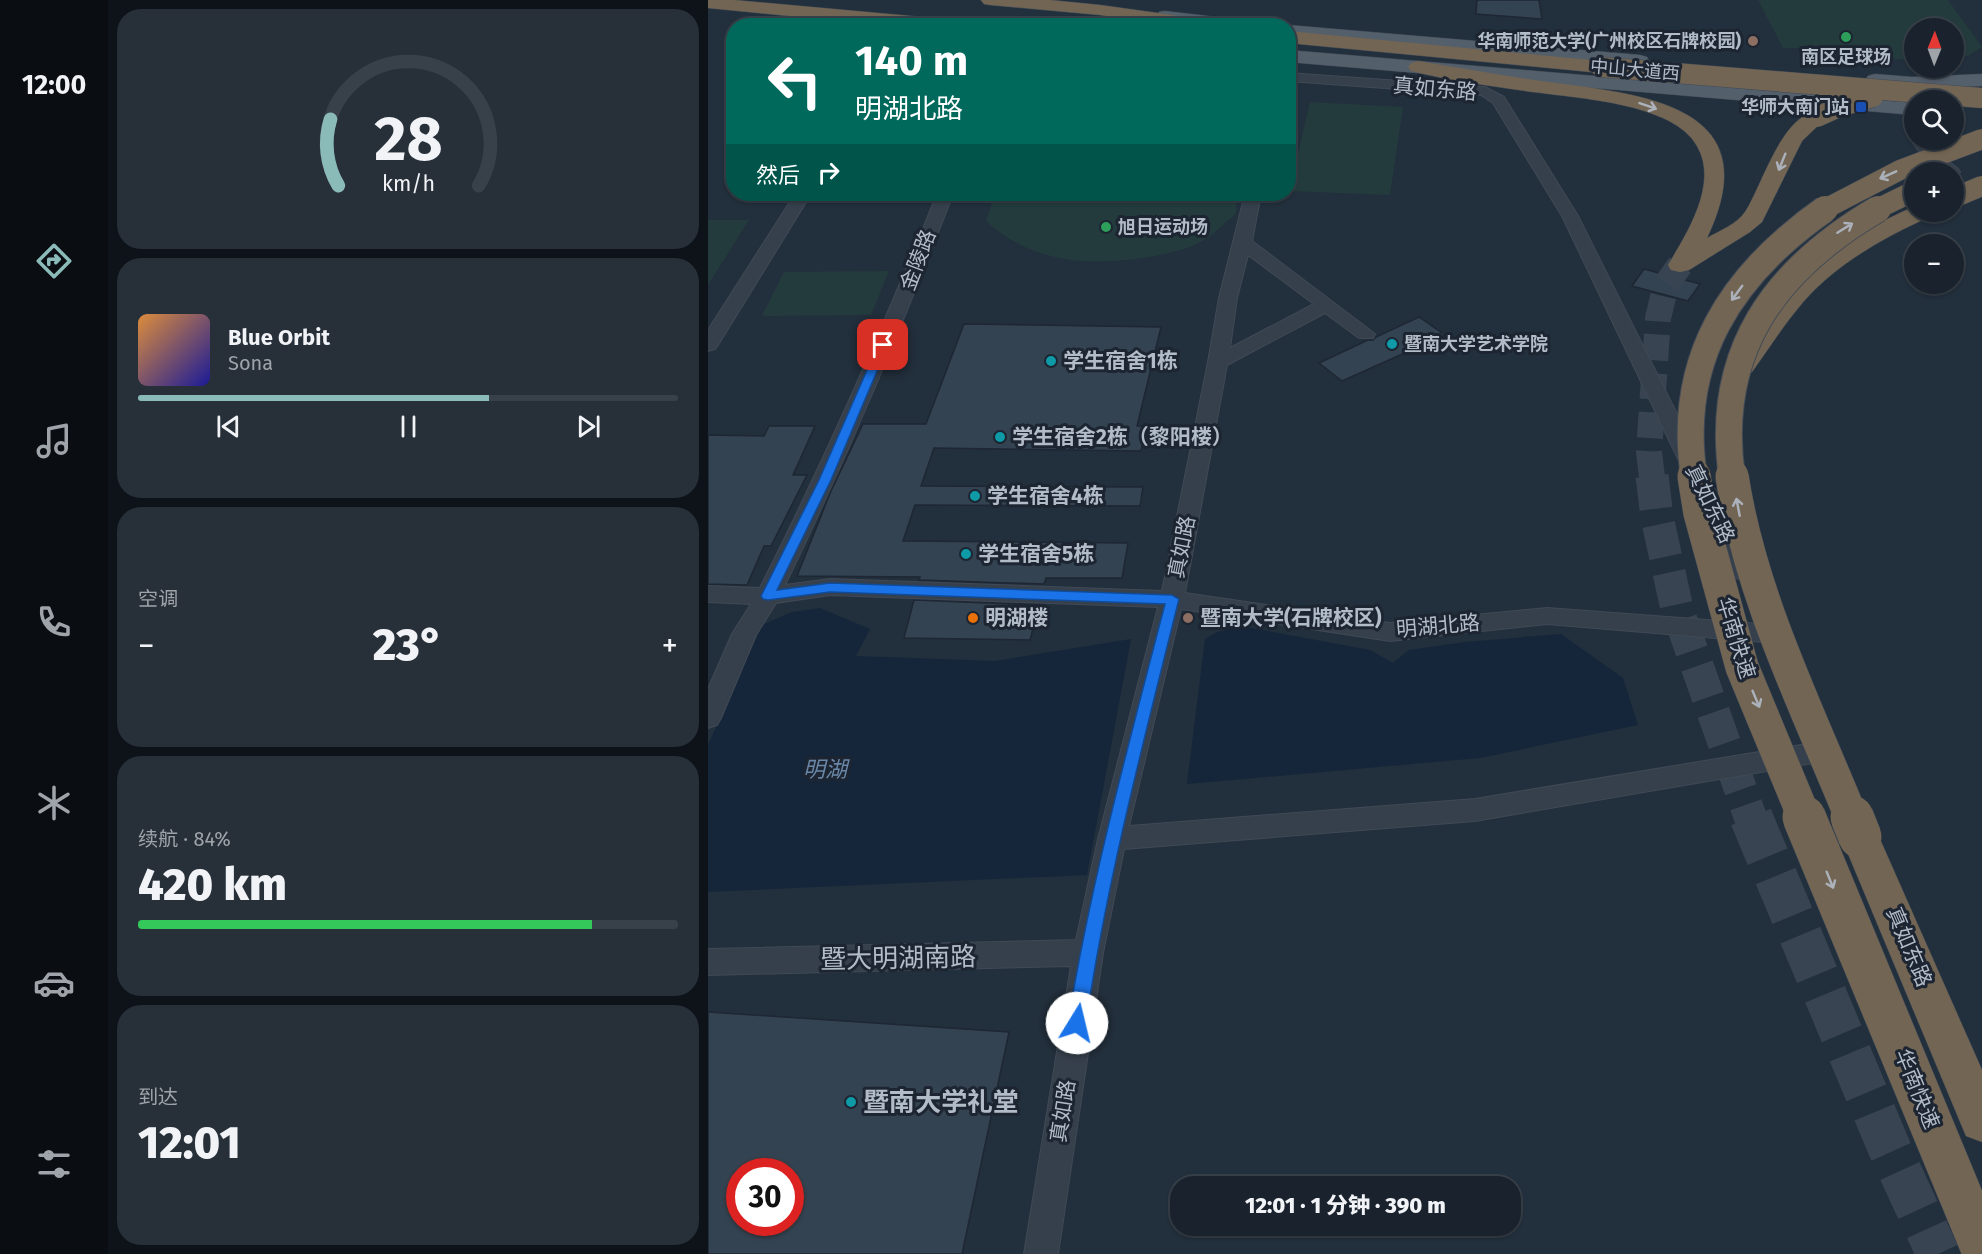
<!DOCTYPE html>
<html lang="zh">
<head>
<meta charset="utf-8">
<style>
	:root { --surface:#1a232d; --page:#272f39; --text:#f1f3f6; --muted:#9fa4aa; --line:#384049; --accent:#8bbbb9 }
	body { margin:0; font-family:"Fira Sans","Noto Sans SC",sans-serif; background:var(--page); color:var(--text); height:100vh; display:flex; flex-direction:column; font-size:22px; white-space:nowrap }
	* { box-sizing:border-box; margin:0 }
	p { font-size:20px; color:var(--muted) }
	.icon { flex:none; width:33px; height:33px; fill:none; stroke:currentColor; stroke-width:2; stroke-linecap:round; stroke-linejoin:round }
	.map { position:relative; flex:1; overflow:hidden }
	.panel { display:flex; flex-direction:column; gap:9px; padding:9px; background:#0e1319; width:600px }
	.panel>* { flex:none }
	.banner { position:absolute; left:18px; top:18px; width:570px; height:183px; border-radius:24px; box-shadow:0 2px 4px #0004,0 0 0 2px var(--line); background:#00695c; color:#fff; overflow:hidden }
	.needle { width:39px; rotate:1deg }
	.buttons { position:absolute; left:1196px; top:18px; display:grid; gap:12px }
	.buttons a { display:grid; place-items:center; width:60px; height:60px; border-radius:50%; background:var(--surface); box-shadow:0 2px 4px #0004,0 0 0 2px var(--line); font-size:30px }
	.speed { position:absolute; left:18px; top:1158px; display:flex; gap:12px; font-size:30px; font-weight:700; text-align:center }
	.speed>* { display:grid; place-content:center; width:78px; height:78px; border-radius:50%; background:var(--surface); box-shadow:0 2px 4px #0004,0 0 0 2px var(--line); line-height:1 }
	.speed .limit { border:9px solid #d22; background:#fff; color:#111 }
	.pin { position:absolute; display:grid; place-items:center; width:51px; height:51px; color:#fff; margin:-26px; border-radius:12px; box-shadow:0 3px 9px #0006 }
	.me { position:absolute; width:66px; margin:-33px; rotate:9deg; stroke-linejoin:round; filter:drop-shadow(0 0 4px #0008) }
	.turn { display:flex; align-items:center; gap:21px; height:126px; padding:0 30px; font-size:27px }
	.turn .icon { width:78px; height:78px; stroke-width:2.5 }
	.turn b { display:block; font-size:42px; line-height:51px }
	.then { display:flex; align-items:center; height:57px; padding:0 30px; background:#0003; gap:12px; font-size:22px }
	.big { font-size:45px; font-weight:800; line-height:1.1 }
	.panel .tile { flex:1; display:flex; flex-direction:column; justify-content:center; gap:9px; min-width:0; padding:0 21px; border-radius:24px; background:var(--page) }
	.panel .dial { align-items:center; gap:0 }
	.dial svg { height:156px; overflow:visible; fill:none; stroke:var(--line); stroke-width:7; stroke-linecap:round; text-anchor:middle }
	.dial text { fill:var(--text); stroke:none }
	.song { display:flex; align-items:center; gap:18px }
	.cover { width:72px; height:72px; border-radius:9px; background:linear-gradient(135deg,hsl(30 70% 55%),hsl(240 70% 35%)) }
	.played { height:6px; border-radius:3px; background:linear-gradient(90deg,var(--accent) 65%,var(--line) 65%) }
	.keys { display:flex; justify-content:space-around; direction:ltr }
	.heat { display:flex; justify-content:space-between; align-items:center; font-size:33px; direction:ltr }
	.charge { height:9px; border-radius:4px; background:linear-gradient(90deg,#34c759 84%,var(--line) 0) }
	.trip { position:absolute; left:462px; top:1176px; width:351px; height:60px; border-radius:24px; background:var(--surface); box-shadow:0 2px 4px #0004,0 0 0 2px var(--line); font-weight:800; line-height:60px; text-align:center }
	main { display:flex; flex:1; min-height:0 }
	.tabs { display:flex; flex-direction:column; width:108px; justify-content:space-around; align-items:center; background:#0a0e12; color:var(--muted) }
	.tabs .icon { width:42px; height:42px }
	.tabs .active { color:var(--accent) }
	.tabs b { font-size:27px; color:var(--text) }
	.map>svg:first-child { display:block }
</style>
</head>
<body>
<main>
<nav class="tabs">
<b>12:00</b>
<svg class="icon active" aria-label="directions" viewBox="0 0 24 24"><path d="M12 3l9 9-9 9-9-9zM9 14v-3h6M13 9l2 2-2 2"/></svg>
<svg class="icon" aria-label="music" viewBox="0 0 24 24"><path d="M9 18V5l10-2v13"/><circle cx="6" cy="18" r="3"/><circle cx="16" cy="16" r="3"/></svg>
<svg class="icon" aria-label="phone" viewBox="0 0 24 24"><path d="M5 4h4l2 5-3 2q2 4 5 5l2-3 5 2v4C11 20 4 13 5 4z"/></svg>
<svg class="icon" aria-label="climate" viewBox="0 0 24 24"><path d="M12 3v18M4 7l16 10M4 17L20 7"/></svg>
<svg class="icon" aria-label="car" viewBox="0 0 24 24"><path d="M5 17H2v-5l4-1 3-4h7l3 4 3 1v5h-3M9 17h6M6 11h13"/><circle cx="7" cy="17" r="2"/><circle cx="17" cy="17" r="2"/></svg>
<svg class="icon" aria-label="filters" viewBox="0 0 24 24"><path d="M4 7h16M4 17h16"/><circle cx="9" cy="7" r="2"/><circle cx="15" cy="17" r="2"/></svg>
</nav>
<section class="panel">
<div class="tile dial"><svg viewBox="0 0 100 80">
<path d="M14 69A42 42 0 1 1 86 69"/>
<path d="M14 69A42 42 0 0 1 10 35" stroke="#8bbbb9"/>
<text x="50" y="56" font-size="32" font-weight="700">28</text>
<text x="50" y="72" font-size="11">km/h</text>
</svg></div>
<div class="tile">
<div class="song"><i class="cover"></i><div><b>Blue Orbit</b><p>Sona</p></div></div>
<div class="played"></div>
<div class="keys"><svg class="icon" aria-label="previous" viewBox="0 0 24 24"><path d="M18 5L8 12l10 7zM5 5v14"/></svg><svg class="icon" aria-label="pause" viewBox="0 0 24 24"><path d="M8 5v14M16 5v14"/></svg><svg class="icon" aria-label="next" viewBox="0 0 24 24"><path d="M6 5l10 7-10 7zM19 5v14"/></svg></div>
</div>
<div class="tile"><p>空调</p>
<div class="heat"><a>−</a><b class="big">23°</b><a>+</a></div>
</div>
<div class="tile"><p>续航 · 84%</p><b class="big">420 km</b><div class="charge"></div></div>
<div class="tile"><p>到达</p><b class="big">12:01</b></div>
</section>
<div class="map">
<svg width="1274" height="1254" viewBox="0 0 1274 1254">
	<rect width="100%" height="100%" fill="#222f3c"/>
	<path fill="#243b3d" d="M1050 0H1240L1274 47 1260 56 1245 57V28H1206V60L1174 58 1118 48H1075Z
		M602 102 695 107 682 195 581 191Z
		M287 194H529L528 214C517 222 507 234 496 240 478 251 453 255 434 258 376 266 323 262 278 221Z
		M0 220H41L0 285Z
		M181 271 163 315 54 316 76 272Z"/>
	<path fill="#16263a" d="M112 608 162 629 148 656 287 661 423 639 379 875 0 892V745L54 625 84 612Z
		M533 626 662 650 685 663 701 650 757 642 853 634 915 678 930 725 772 758 479 784 497 639 509 632Z"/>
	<path fill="#344352" stroke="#1e2733" stroke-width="1.5" fill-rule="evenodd" d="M769 0H831L834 19 768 14Z
		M936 269 992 284 980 301 924 286Z
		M711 317 737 335 634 381 611 363 660 340H665L668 337Z
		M256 324 453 327 429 426H438L433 451 226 448 213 486 435 487 432 506 207 505 195 541 420 543 414 578H338L336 584 211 580 212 577 89 576 123 491 155 424H218Z
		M61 426H107L85 475H99L63 546H56L39 585 0 584V435L56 436Z
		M206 600 331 605 322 640 196 638Z
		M0 1012 301 1032 254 1254H0ZM32 1172H82V1222H32Z"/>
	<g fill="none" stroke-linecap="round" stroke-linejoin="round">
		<path stroke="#384451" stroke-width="26" stroke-dasharray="26 13" stroke-linecap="butt" d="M944 477 941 452 950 318 958 285 972 265"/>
		<path stroke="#384451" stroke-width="33" stroke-dasharray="33 16" stroke-linecap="butt" d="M944 476 949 517 969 609 1043 819"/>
		<path stroke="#384451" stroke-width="43" stroke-dasharray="43 21" stroke-linecap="butt" d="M1043 817 1180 1145 1230 1254"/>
		<g stroke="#404955" stroke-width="2">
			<path id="minor" d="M580 73 777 87 796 97 870 216 1048 572 1044 578 1036 580 1028 578 1024 572 854 216 785 103 773 95 580 81Z
				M1206 137V140H1218L1225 149 1250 169 1252 172 1250 175 1245 177V172C1226 172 1213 155 1203 140Z
				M87 194H103L10 345 7 349 0 351V330Z
				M229 194H245C194 327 139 457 77 585L122 579 454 591 500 362 511 298 537 194H553L544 241 667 334 665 338H651L617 313 519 365 477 593 682 623 839 608 1067 625 1076 628 1079 634 1076 640 1067 643 839 624 682 641 473 609 421 826 767 799 1117 741 1126 744 1130 751 1126 758 1117 761 767 821 416 849 395 953 350 1254H316L363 966 0 975V949L368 940 390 839 450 607 122 595 68 603 48 635 13 718 9 725 0 728V689L24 634 43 604 0 602V586L52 588C117 459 175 328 229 194ZM540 255 606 304 522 348 529 298Z"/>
		</g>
		<g stroke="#404955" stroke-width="1">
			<path id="major" d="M457 11 542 21 551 26H493L451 20 448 16 451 12Z
				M580 25 932 55 939 57 941 61 939 65 932 67 580 35V26H577Z
				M580 50 1206 103V115L580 62Z
				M1167 74 1204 77 1274 74V86L1204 89 1160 84 1157 80 1160 76Z"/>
		</g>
		<g stroke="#424b57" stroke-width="1">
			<path id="highway" d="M0 0H26L247 20 254 22 256 26H182L0 8Z
				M273 0H342L392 5 500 20 507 22 509 26H459L392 15 282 5 276 4Z
				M580 31 893 61 900 63 903 67 900 71 893 73 580 43Z
				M710 61C754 68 797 76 841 82 938 95 1062 106 999 238 1011 231 1029 224 1037 212 1054 187 1077 103 1116 113L1119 117 1094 141 1054 222 1042 232 981 270 972 272 963 270 960 265C979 233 1011 184 989 146 966 103 868 98 825 92 784 86 743 81 703 71L700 67 703 63Z
				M1205 207 1206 212H1225L1221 217C1175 238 1130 263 1096 301 1077 323 1061 348 1044 372L1035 374 1026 372 1022 366 1026 360C1043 337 1059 312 1078 290 1113 253 1158 228 1205 207Z
				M1152 822 1165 826 1171 837 1274 1070V1142L1258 1136 1133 837 1139 826Z"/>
		</g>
		<use href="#minor" fill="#36404c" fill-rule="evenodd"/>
		<use href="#major" fill="#545f6c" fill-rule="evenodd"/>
		<use href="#highway" fill="#726553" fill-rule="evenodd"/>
		<g stroke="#424b57" stroke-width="21" stroke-linecap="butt">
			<path id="highway-bridge-far3" d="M893 67 1274 98
				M1109 117 1131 107 1165 97
				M1245 198 1274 186
				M1115 210 1192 170 1274 139
				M1167 210 1206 191"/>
		</g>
		<g stroke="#424b57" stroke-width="28" stroke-linecap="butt">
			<path id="highway-bridge-far2" d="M986 477C968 359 1023 275 1117 209
				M1024 477C1006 352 1066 270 1170 209"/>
		</g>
		<g stroke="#424b57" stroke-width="34" stroke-linecap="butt">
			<path id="highway-bridge-far1" d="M986 476 992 513 1034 667 1097 819
				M1024 476C1042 595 1099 708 1144 819"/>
		</g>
		<g stroke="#424b57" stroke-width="44" stroke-linecap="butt">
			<path id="highway-bridge" d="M1096 817 1274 1247
				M1144 817 1152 837"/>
		</g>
		<use href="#highway-bridge-far3" stroke="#726553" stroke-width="20"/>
		<use href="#highway-bridge-far2" stroke="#726553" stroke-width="26"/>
		<use href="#highway-bridge-far1" stroke="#726553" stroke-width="33"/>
		<use href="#highway-bridge" stroke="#726553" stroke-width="43"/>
	</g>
	<defs><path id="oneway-shaft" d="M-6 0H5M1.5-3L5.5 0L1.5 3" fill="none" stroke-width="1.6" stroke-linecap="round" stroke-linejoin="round" transform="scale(1.5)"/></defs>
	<g stroke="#acb2bc">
		<use href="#oneway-shaft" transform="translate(940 106) rotate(19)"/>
		<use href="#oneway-shaft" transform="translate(1074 162) rotate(112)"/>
		<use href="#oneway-shaft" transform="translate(1180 175) rotate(156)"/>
		<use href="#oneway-shaft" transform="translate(1137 228) rotate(-32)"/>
		<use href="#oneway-shaft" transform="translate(1029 293) rotate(126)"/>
		<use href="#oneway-shaft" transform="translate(1030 507) rotate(-101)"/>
		<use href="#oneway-shaft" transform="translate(1048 699) rotate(67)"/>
		<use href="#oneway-shaft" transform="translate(1122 880) rotate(68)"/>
	</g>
	<path fill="#1a73e8" stroke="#114b97" stroke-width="1.5" d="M175 342 180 345 123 480 69 590 122 583 464 595 471 599C436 740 399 879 378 1023L375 1028 369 1031 363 1028 360 1023C383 881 421 743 457 604L122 592 60 600 55 599 53 596 111 480 170 345Z"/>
	<g fill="#2e9e5b" stroke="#1c2531" stroke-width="2">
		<circle cx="1138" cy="37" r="6"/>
		<circle cx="398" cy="227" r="6"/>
	</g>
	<g fill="#8d6e63" stroke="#1c2531" stroke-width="2">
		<circle cx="1045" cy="41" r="6"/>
		<circle cx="480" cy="618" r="6"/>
	</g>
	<rect fill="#1a4fb4" stroke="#1c2531" stroke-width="2" x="1147" y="101" width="12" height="12" rx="3"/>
	<g fill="#0f9aa8" stroke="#1c2531" stroke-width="2">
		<circle cx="684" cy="344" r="6"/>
		<circle cx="343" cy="361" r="6"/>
		<circle cx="292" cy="437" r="6"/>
		<circle cx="267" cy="496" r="6"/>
		<circle cx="258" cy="554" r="6"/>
		<circle cx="143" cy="1102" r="6"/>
	</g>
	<circle fill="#e8710a" stroke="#1c2531" stroke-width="2" cx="265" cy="618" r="6"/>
	<g text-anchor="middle" stroke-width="6" stroke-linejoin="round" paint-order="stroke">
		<g font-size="18" font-weight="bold" fill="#b2bbc8" stroke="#1c2531" text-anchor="end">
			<text x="1033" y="47">华南师范大学(广州校区石牌校园)</text>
			<text x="1138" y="63" text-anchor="middle">南区足球场</text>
			<text x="1141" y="113">华师大南门站</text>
			<text x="410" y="233" text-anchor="start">旭日运动场</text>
			<text x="696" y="350" text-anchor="start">暨南大学艺术学院</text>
		</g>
		<g font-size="18" fill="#b2bbc8" stroke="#1c2531">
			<text transform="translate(927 70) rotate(5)" y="6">中山大道西</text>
		</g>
		<g font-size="21" fill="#b2bbc8" stroke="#1c2531">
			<text transform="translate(727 89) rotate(5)" y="7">真如东路</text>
			<text transform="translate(210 260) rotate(-69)" y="7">金陵路</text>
			<text transform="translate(1002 504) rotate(64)" y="7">真如东路</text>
			<text transform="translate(474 547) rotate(-79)" y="7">真如路</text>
			<text transform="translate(730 626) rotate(-5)" y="7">明湖北路</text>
			<text transform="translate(1028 638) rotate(73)" y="7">华南快速</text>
			<text transform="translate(1201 947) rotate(67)" y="7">真如东路</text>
			<text transform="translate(1209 1089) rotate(68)" y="7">华南快速</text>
			<text transform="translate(355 1111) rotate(-81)" y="7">真如路</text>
		</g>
		<g font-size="21" font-weight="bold" fill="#b2bbc8" stroke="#1c2531" text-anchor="start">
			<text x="355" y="368">学生宿舍1栋</text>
			<text x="304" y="444">学生宿舍2栋（黎阳楼）</text>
			<text x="279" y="503">学生宿舍4栋</text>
			<text x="270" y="561">学生宿舍5栋</text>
			<text x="277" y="625">明湖楼</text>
			<text x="492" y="625">暨南大学(石牌校区)</text>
		</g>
		<g font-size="22" font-style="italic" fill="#6a87a7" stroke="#1c2531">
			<text x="117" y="777">明湖</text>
		</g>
		<g font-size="26" fill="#b2bbc8" stroke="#1c2531">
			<text transform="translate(190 958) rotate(-1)" y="9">暨大明湖南路</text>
		</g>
		<g font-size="26" font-weight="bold" fill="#b2bbc8" stroke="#1c2531" text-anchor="start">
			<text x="155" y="1111">暨南大学礼堂</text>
		</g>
	</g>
</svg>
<div class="buttons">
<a><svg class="needle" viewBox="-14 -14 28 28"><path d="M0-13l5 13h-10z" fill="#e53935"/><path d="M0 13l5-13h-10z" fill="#9fa4aa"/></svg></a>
<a><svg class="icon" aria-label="search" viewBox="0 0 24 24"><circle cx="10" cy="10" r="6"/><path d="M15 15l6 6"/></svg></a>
<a>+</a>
<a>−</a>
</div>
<div class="speed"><div class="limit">30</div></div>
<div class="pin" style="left:175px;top:345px;background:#d93025"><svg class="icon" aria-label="arrive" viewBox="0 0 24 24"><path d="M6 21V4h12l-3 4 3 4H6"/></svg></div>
<svg class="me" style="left:369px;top:1023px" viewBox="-20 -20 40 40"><circle r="19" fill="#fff"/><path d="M0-13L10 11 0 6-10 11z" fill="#1a73e8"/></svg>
<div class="trip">12:01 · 1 分钟 · 390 m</div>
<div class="banner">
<div class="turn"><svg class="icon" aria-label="left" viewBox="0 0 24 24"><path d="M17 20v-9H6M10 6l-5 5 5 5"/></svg><div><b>140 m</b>明湖北路</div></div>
<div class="then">然后<svg class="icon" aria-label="right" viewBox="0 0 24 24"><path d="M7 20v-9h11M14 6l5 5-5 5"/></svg></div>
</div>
</div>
</main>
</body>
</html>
